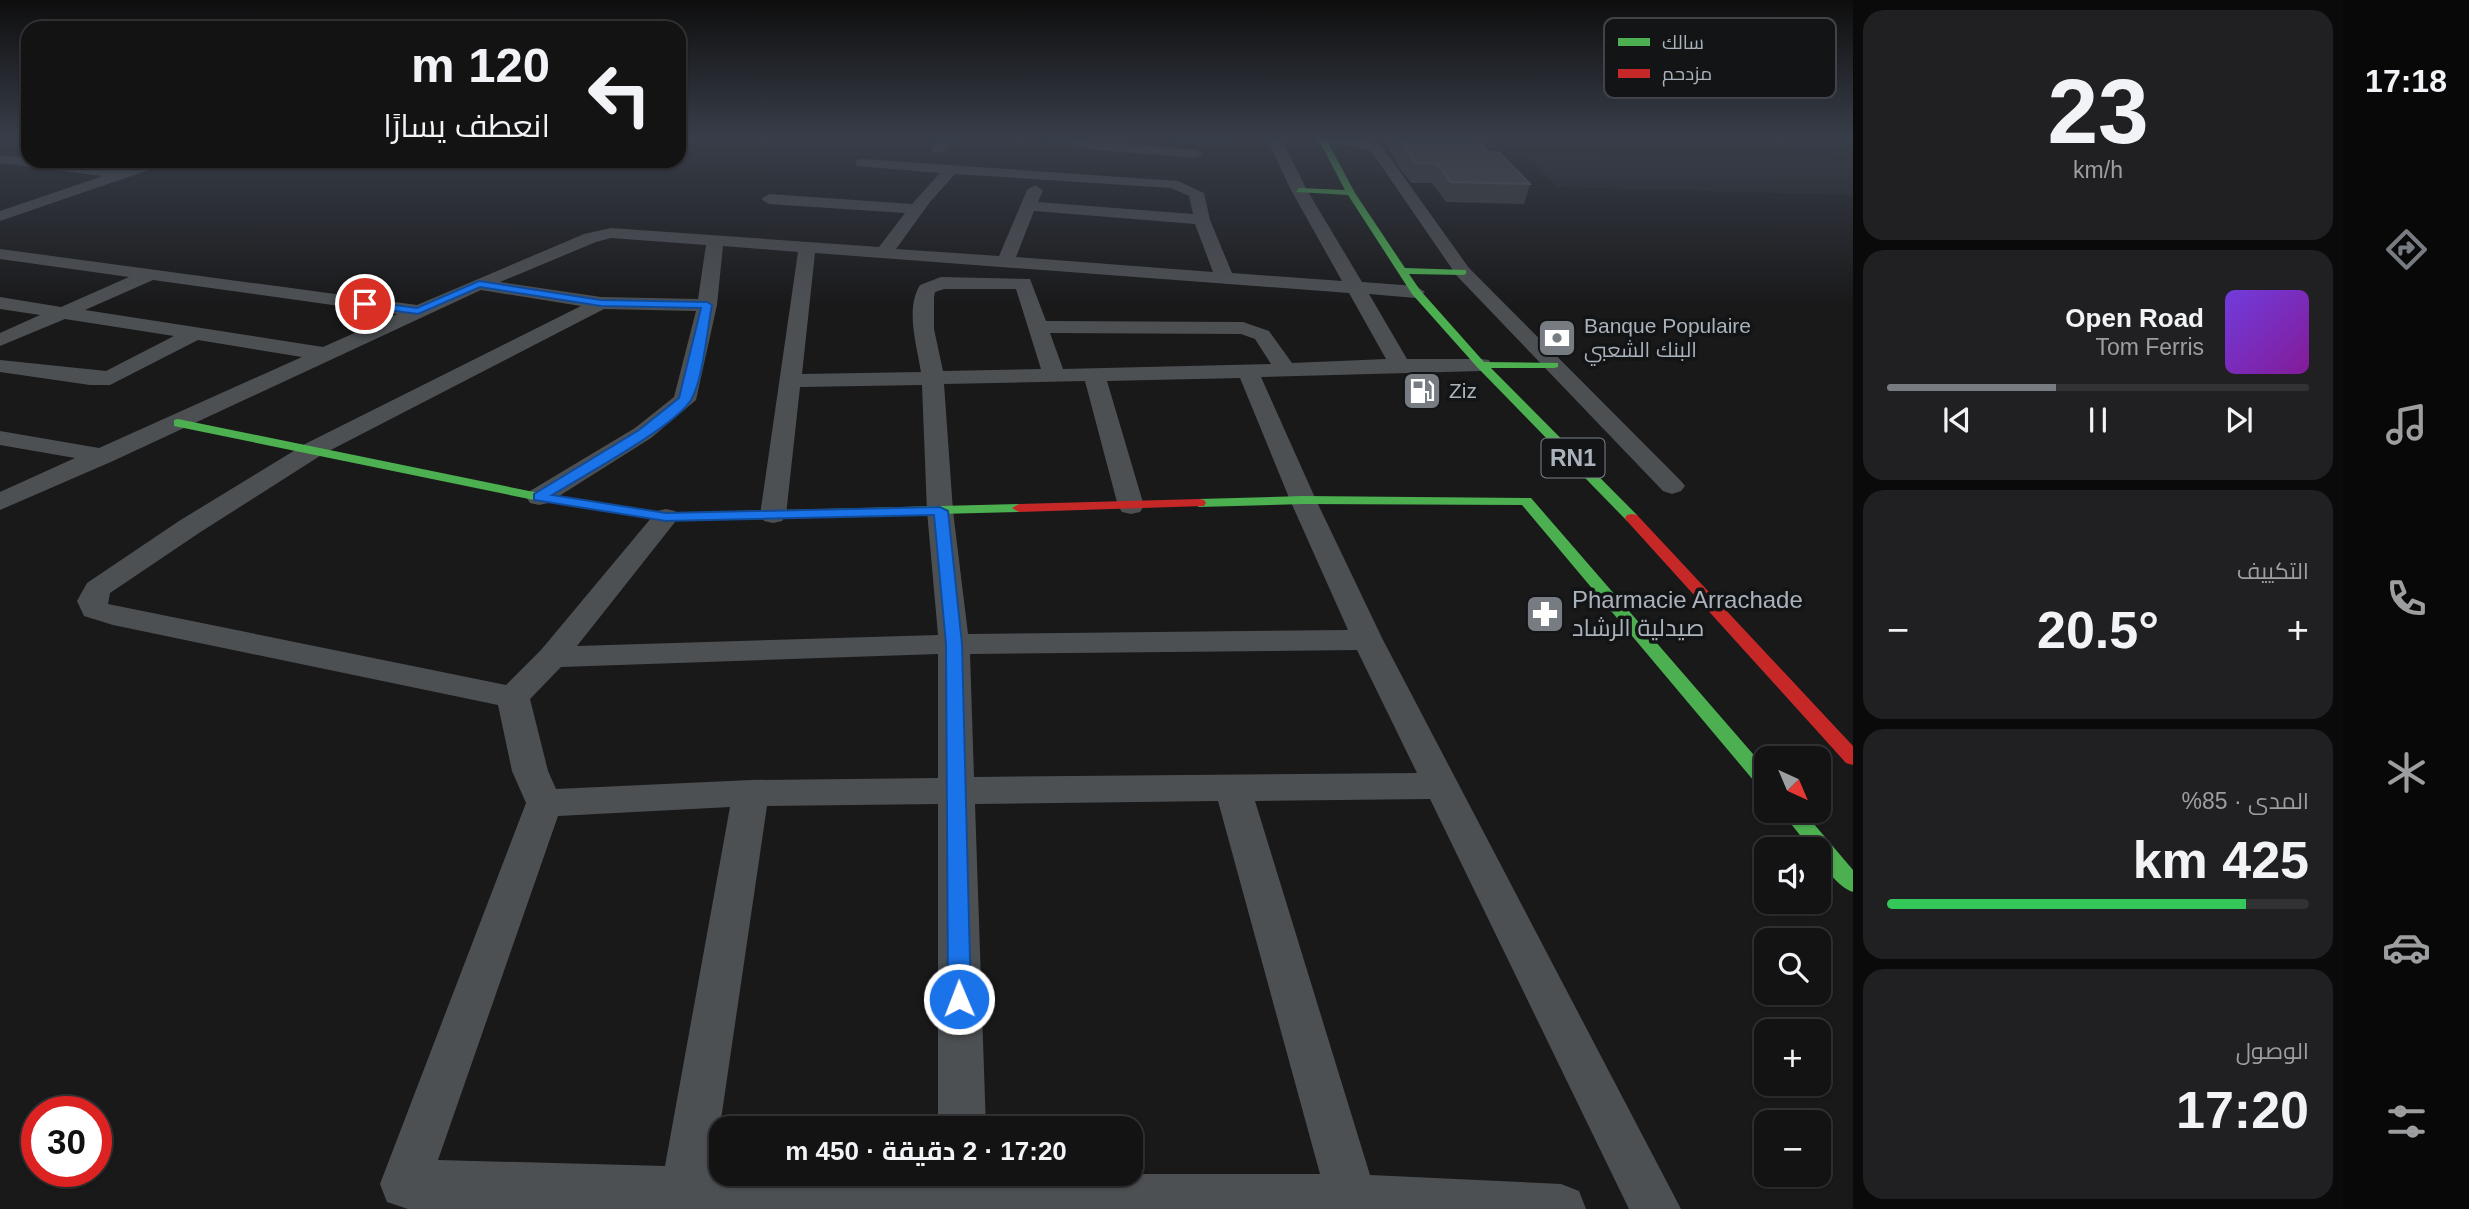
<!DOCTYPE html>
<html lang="ar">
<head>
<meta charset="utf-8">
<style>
	:root { --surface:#131314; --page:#202022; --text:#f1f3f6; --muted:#9d9ea0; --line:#323234; --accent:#777c83 }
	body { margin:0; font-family:Arial,Cairo,sans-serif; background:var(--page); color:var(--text); direction:rtl; height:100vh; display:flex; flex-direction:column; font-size:26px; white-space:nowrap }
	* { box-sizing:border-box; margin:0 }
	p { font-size:23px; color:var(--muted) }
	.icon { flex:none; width:38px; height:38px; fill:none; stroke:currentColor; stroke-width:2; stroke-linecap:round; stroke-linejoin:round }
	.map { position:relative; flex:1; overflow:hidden; direction:ltr }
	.details { display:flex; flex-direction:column; gap:10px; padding:10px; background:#0a0a0b; width:490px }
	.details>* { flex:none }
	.top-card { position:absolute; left:21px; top:21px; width:665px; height:147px; border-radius:21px; box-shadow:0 2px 5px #0004,0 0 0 2px var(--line); direction:rtl; background:#131314; color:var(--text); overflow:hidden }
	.needle { width:46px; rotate:136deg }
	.fabs { position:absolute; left:1754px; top:746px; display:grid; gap:14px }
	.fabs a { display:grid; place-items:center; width:77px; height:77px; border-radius:14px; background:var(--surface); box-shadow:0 2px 5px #0004,0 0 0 2px var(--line); font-size:35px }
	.speed { position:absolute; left:21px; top:1096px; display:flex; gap:14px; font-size:35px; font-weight:700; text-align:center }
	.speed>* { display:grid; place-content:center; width:91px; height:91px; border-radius:50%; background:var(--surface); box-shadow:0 2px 5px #0004,0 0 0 2px var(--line); line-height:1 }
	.speed .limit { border:10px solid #d22; background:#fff; color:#111 }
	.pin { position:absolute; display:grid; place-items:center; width:60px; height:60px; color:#fff; margin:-30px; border:4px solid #fff; border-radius:50%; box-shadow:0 2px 7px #0007 }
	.me { position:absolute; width:77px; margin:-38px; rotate:359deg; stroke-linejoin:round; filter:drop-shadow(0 0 5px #0008) }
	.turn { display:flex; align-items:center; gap:24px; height:147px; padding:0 21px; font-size:32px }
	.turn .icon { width:91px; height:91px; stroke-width:2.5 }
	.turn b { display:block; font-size:49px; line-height:60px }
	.big { font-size:52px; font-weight:700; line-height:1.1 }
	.details .tile { flex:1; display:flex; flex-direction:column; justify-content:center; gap:10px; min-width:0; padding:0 24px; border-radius:21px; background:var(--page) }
	.details .dial { align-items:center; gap:0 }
	.dial b { font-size:91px; line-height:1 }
	.song { display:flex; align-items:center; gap:21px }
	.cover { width:84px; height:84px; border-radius:10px; background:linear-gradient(135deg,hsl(260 70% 55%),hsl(290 70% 35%)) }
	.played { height:7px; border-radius:4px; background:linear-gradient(90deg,var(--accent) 40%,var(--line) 40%) }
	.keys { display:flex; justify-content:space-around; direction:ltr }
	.heat { display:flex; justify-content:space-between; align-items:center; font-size:38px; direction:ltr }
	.charge { height:10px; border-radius:5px; background:linear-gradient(90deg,#34c759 85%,var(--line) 0) }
	.trip { position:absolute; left:709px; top:1116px; width:434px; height:70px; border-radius:21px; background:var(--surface); box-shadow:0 2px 5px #0004,0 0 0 2px var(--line); font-weight:700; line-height:70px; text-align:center; direction:rtl }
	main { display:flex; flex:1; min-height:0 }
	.tab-bar { display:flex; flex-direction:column; width:126px; justify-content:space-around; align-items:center; background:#080808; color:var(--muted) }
	.tab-bar .icon { width:49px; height:49px }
	.tab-bar .on { color:var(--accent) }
	.tab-bar b { font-size:32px; color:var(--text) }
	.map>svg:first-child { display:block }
</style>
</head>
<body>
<main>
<nav class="tab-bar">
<b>17:18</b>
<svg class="icon on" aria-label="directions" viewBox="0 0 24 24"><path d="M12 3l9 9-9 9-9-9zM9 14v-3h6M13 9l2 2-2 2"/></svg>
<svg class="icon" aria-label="music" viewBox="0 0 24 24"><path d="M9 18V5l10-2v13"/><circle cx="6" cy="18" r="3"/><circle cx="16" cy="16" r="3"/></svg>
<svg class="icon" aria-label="phone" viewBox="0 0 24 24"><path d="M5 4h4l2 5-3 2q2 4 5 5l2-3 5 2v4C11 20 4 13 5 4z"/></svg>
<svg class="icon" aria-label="climate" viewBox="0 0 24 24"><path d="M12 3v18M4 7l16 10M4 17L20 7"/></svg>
<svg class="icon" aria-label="car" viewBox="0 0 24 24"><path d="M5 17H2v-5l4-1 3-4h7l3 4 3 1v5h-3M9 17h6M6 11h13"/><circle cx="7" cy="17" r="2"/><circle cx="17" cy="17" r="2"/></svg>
<svg class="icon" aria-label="filters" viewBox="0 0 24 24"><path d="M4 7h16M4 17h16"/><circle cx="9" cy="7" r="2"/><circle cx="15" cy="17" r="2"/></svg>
</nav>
<section class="details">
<div class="tile dial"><b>23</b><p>km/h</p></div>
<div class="tile">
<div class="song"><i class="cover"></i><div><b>Open Road</b><p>Tom Ferris</p></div></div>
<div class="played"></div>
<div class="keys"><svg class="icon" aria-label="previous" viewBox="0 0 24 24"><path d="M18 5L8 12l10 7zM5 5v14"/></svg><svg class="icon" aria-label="pause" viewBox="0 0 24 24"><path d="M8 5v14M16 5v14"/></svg><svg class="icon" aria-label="next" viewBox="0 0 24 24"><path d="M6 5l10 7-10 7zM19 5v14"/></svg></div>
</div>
<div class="tile"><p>التكييف</p>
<div class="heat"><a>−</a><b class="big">20.5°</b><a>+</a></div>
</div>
<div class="tile"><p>المدى · 85%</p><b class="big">425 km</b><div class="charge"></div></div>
<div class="tile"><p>الوصول</p><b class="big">17:20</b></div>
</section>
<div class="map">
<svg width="1853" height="1209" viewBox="0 0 1853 1209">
	<rect width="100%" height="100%" fill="#19191a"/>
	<path fill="#232427" d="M1523 152 1853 160V195L1556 187Z"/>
	<path fill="#1d251d" d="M1176 137H1230L1233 146 1176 145Z"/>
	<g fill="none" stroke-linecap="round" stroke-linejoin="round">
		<path fill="#4d5053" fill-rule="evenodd" d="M943 137H958L943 152H933L931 149Z
			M1046 137H1098L1093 141 1196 150 1203 154 1196 158 1098 150 1048 140Z
			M1266 137H1280L1307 190 1362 282 1416 286 1425 292 1416 298 1369 294 1407 359H1481L1489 360 1492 365 1489 370 1481 371 1261 377 1316 500 1383 640 1681 1209H1629L1430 799 1255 801 1370 1175 1561 1184 1579 1191 1586 1209H408L387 1202 380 1184 526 803 512 771 498 705 113 625 84 616 77 601 87 583 179 521 305 444 581 306 481 290 113 461 0 510V492L75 458 0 445V431L99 448 302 357 198 340 110 385H90L0 372V360L106 371 174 336 65 319 0 346V333L40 315 0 309V297L61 307 129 277 0 259V249L417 305 584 234 611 228 879 247 905 213 769 204 761 199 769 194 912 204 940 173 857 166 855 163 857 160 862 159 1178 181 1204 193 1210 220 1232 273 1342 281 1291 190ZM955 174 1171 188 1189 196 1193 214 1038 202 1043 190 1035 185 1027 190 999 256 896 249 930 202ZM1034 211 1195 224 1213 272 1016 257ZM611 238 706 245 698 299 601 297 500 282 596 242ZM723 246 798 252 760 515 764 521 773 523 782 521 786 515 800 387 922 385 927 511 938 635 577 646 679 517 675 511 666 509 657 511 541 650 506 685 108 604 110 593 199 533 323 454 604 309 696 311 674 397 635 428 530 491 526 497 530 503 539 505 548 503 651 438 696 400 717 305ZM815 253 1349 293 1386 359 1292 363 1269 331 1243 322 1046 321 1030 279 941 277 920 285C905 309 917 346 921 372L802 374ZM153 280 397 314 323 347 85 310ZM944 289H1016L1041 369 943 371 934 329V297L935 292ZM1050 333 1241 334 1255 339 1271 364 1063 369ZM1240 378 1290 500 1348 630 968 634 953 511 944 384 1085 381 1118 506 1122 512 1131 514 1140 512 1144 506 1107 381ZM1357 650 1417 773 974 777 970 654ZM938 654V778L751 780 556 789 548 771 530 699 561 667ZM1218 801 1320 1174H721V1167H714L767 806 938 804V1129H986L975 804ZM730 807 665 1166 438 1160 558 816Z
			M1323 137 1356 138 1381 145 1469 268 1681 481 1685 486 1681 491 1672 494 1663 491 1457 276 1371 151 1355 146 1318 144V138Z
			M0 155 28 158V161H53L121 170 147 161H168L166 164 0 221V211L103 176 0 163Z"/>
		<path fill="#4caf50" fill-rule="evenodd" d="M1317 137H1325L1355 193 1405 268 1466 270V274L1463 275 1409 274 1420 290 1484 362 1558 363V367L1554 368H1491L1637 515 1639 518 1637 521H1627L1477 367 1412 294 1348 195 1296 192 1299 188 1345 190Z
			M178 419 539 493 666 513 1019 504 1026 508 1019 512 666 521 539 501 174 426V420Z
			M1303 496 1531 498 1766 769V789L1759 787 1522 505 1303 504 1199 507 1192 503 1199 499Z
			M1780 810H1802L1853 870V892C1839 888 1818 863 1818 849H1811Z"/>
		<path fill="#c62828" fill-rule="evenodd" d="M1199 499 1204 500 1206 503 1204 506 1019 512 1012 508 1019 504Z
			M1632 514 1637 515 1853 746V765L1846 763 1627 521 1625 518 1627 515Z"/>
	</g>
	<path fill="#3e4143" d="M1383 137H1476L1488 152 1530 184 1524 204 1446 202 1432 183H1411L1397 164Z"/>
	<path fill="#4a4d50" stroke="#595d61" stroke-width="2" d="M1397 137H1476L1488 152 1500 153 1530 184 1451 182 1437 164 1416 163Z"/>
	<linearGradient id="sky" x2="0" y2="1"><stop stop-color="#0e0e0e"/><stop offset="0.45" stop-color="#383e49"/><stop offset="1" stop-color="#383e49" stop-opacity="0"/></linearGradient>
	<rect width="1853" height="306" fill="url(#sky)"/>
	<path fill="#1a73e8" stroke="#114b97" stroke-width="2" d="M479 281 601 300 707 302 712 305C707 330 703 380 691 400 674 427 583 476 552 495L666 513 940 507 948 511 962 644 971 999 967 1006 959 1009 951 1006 948 999 946 644 934 515 666 521 534 500V494L639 430 679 398 701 308 601 306 480 287 418 314 365 307 360 304 365 301 417 308Z"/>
	<defs>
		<g id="bank-square" transform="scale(2.0125)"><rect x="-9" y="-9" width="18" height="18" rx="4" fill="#777c83" stroke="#131416"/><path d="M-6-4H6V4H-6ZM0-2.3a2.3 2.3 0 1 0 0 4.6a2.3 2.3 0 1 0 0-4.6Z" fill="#fff"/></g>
		<g id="fuel-square" transform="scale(2.0125)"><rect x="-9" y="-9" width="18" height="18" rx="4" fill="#777c83" stroke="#131416"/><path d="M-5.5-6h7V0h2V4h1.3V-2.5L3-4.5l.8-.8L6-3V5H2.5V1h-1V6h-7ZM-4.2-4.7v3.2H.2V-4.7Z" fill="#fff"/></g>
		<g id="pharmacy-square" transform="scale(2.0125)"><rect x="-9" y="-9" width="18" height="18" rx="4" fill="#777c83" stroke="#131416"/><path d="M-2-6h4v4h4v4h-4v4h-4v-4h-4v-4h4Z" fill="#fff"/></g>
	</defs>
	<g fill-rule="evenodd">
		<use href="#bank-square" x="1557" y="338"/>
		<use href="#fuel-square" x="1422" y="391"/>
		<use href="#pharmacy-square" x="1545" y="614"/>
	</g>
	<g text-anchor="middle" stroke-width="7" stroke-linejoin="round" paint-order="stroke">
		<g font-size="21" fill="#aab2bc" stroke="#131416" text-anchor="start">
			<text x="1584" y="333">Banque Populaire<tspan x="1584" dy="24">البنك الشعبي</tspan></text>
			<text x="1449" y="398">Ziz</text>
		</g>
		<rect fill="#131416" stroke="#7d838a" stroke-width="2" x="1541.5" y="438.5" width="63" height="39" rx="5"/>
		<g font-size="23" font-weight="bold" fill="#aab2bc">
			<text x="1573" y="466">RN1</text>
		</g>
		<g font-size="24" fill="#aab2bc" stroke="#131416" text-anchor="start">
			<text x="1572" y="608">Pharmacie Arrachade<tspan x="1572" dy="28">صيدلية الرشاد</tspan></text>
		</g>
	</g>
	<rect x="1604" y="18" width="232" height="80" rx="10" fill="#131416" stroke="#404348" stroke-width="2"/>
	<rect x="1618" y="38" width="32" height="8" fill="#4caf50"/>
	<rect x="1618" y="69" width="32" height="9" fill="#c62828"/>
	<g font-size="19" fill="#aab2bc">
		<text x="1662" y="49">سالك</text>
		<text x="1662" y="80">مزدحم</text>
	</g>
</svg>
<div class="fabs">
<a><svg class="needle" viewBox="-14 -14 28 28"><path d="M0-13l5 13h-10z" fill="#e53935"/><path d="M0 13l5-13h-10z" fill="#9d9ea0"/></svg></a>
<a><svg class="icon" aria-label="sound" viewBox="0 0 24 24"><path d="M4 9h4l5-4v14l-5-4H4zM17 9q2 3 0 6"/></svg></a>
<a><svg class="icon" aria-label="search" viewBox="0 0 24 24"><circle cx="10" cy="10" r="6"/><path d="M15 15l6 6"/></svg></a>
<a>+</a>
<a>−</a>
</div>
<div class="speed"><div class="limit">30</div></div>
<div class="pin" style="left:365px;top:304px;background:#d93025"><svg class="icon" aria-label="arrive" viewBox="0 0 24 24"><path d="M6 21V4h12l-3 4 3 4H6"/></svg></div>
<svg class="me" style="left:959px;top:999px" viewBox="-20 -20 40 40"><circle r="17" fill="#1a73e8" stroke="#fff" stroke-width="3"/><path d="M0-11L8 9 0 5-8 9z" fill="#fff"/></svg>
<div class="trip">17:20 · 2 دقيقة · 450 m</div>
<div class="top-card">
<div class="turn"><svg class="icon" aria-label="left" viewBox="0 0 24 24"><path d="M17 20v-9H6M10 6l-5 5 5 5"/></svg><div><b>120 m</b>انعطف يسارًا</div></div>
</div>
</div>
</main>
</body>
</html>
